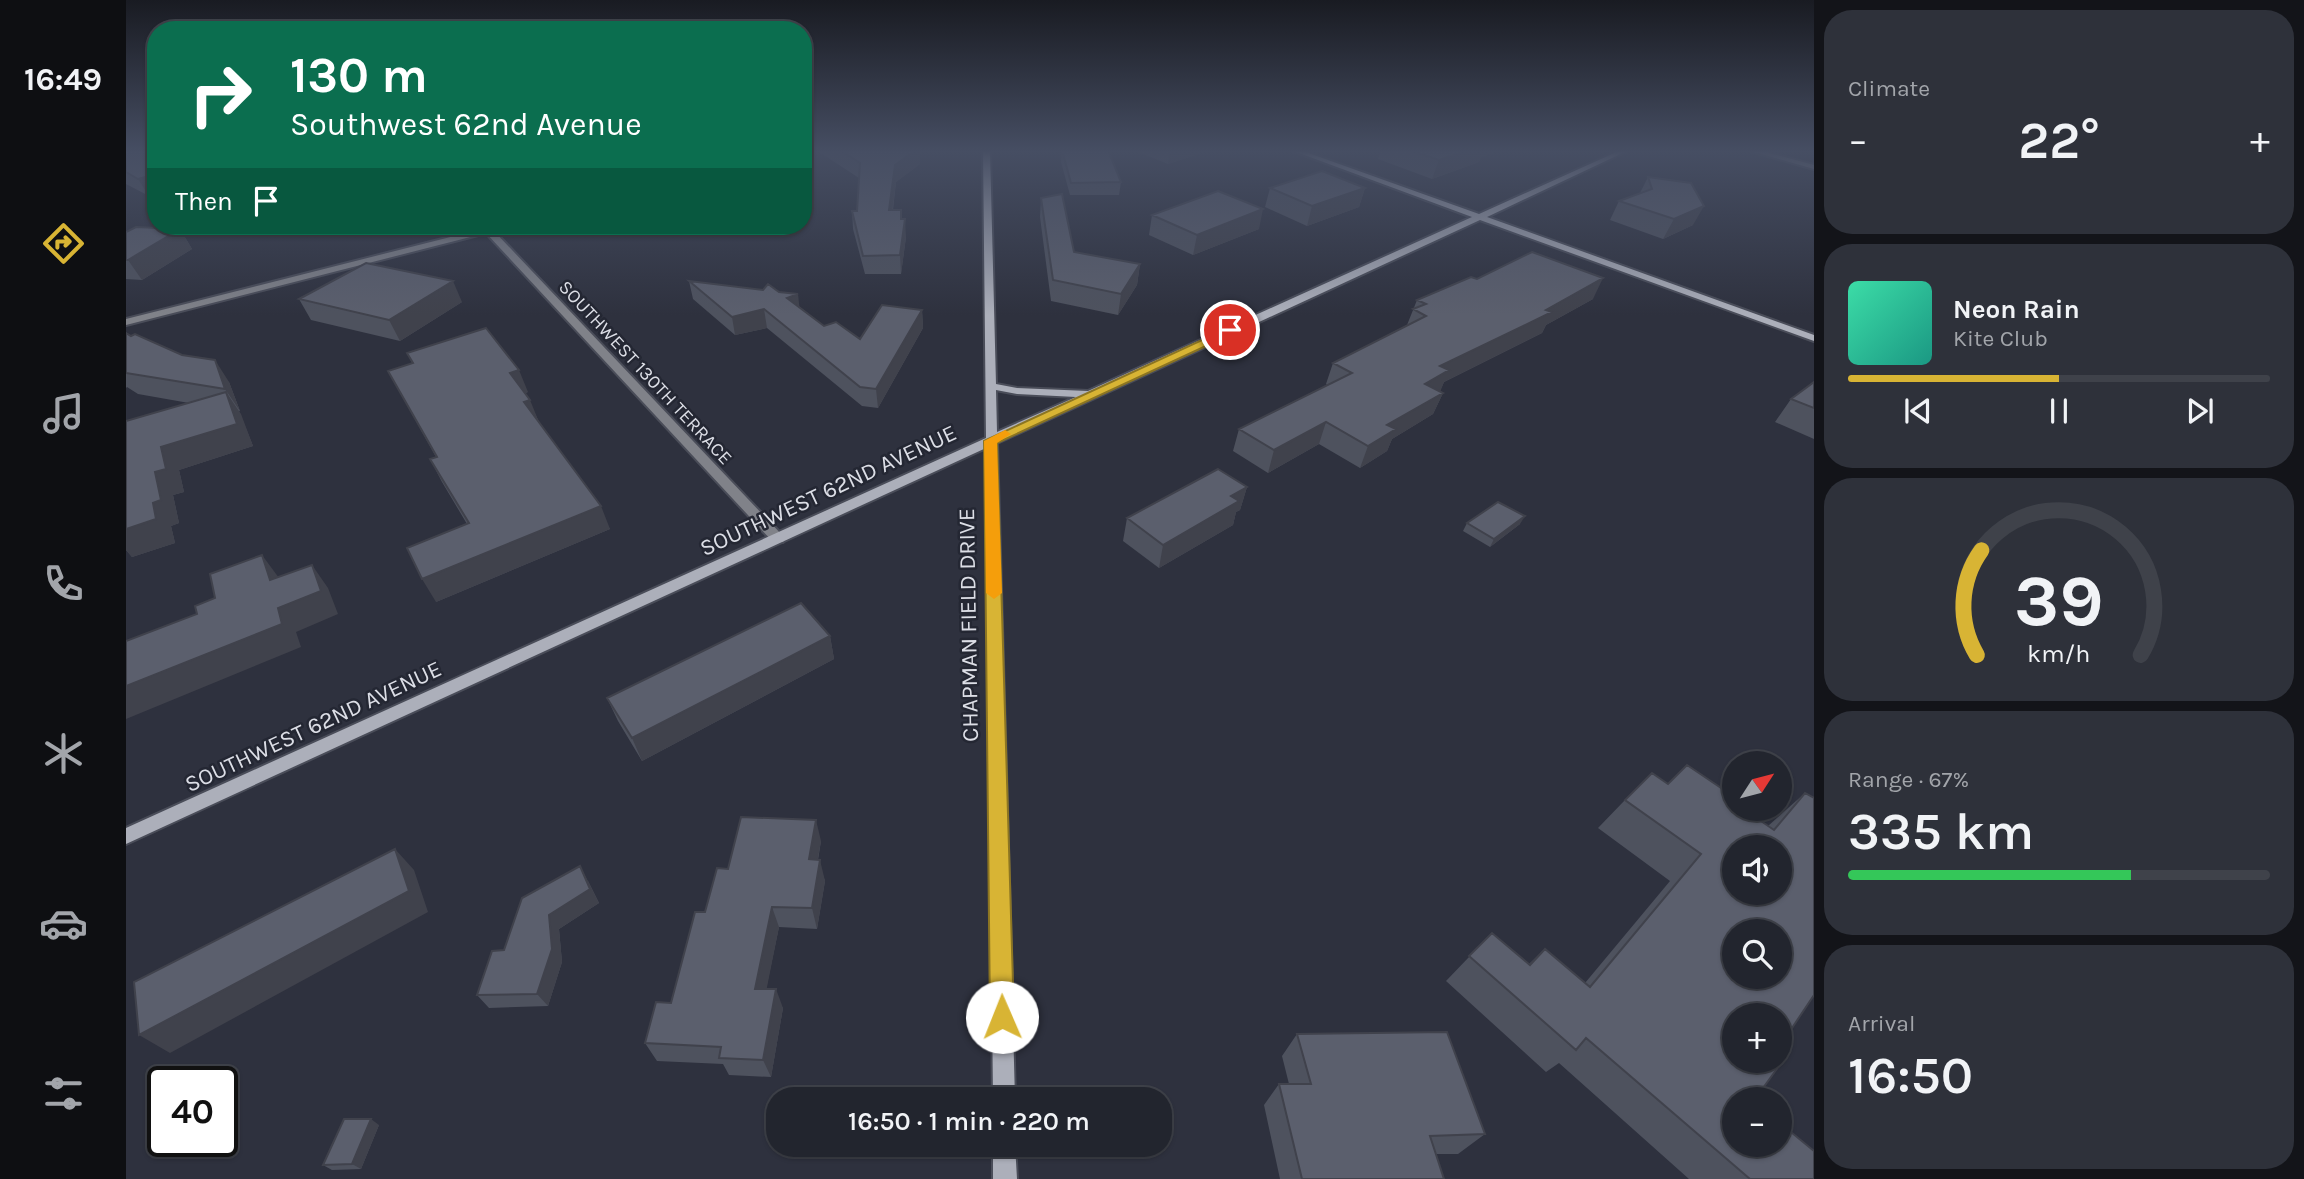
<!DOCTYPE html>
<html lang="en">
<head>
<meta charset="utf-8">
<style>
	:root { --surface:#22252e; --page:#2e313a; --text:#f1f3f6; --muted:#a2a5aa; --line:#3f424a; --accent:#d8b434 }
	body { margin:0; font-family:Karla,sans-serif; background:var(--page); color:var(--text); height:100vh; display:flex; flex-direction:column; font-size:26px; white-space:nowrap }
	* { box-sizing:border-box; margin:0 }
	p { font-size:23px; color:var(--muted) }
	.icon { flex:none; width:38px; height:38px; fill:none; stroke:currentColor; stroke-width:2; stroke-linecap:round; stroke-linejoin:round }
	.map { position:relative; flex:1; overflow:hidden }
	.details { display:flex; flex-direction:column; gap:10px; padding:10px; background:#131419; width:490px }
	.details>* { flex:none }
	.top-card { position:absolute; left:21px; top:21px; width:665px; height:214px; border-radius:28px; box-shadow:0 2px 5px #0004,0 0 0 2px var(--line); background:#0b6e4f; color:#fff; overflow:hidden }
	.needle { width:46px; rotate:54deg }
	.controls { position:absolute; left:1596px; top:751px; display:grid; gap:14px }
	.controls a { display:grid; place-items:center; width:70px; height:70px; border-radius:50%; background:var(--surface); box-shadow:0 2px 5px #0004,0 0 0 2px var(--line); font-size:35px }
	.speed { position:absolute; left:21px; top:1066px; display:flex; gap:14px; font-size:35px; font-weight:700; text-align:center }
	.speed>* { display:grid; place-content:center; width:91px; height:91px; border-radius:50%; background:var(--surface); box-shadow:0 2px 5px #0004,0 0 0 2px var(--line); line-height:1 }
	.speed .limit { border:4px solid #111; border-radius:10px; background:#fff; color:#111 }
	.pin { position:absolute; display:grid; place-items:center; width:60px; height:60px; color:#fff; margin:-30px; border:4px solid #fff; border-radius:50%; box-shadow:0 2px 7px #0007 }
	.me { position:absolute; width:77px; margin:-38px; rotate:359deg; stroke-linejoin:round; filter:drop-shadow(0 0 5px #0008) }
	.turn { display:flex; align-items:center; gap:24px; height:147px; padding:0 28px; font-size:32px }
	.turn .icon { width:91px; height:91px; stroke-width:2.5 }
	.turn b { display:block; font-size:49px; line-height:60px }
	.then { display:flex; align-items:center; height:66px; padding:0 28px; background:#0003; gap:14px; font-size:26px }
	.big { font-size:52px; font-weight:600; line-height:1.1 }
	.details .card { flex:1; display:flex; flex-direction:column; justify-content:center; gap:10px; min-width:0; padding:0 24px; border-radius:28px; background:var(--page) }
	.details .dial { align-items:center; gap:0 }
	.dial svg { height:182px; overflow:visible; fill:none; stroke:var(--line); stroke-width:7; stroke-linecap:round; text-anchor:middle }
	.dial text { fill:var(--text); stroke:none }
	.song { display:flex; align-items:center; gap:21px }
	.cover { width:84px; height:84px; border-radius:10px; background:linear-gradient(135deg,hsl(160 70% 55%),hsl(170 70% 35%)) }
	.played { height:7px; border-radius:4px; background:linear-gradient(90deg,var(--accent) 50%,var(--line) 50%) }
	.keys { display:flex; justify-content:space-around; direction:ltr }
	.heat { display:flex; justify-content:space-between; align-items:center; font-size:38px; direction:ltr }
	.charge { height:10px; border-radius:5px; background:linear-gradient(90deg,#34c759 67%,var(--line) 0) }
	.trip { position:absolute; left:640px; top:1087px; width:406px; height:70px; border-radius:28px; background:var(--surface); box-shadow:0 2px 5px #0004,0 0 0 2px var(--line); font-weight:600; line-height:70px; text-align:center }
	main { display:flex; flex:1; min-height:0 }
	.tab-bar { display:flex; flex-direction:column; width:126px; justify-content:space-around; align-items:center; background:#0e0f12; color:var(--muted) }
	.tab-bar .icon { width:49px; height:49px }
	.tab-bar .on { color:var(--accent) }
	.tab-bar b { font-size:32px; color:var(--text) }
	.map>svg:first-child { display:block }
</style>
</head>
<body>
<main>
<nav class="tab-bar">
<b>16:49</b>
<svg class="icon on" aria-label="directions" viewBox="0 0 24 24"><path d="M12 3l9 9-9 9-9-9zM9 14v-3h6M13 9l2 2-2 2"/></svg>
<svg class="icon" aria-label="music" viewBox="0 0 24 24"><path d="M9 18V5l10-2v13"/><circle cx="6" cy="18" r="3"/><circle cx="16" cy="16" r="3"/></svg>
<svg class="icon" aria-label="phone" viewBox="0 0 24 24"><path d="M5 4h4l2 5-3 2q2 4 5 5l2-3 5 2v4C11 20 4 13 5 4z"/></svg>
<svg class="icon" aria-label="climate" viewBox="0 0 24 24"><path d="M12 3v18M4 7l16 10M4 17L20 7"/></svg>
<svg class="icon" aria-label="car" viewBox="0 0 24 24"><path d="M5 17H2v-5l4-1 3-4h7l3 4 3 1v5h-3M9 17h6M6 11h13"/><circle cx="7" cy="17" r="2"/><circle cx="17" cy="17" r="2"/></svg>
<svg class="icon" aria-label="filters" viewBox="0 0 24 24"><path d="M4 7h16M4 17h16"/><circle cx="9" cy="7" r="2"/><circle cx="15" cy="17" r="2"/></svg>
</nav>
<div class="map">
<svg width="1688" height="1179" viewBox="0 0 1688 1179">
	<rect width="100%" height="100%" fill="#2e313e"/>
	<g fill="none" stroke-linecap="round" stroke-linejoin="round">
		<g stroke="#4a4d59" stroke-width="4">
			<path id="street" d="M1621 150H1632L1688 165V169Z
				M368 226H381L368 231 657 536 659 539 657 542H647L360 233 0 325V319Z"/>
		</g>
		<g stroke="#4a4d59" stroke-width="4">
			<path id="secondary" d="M857 150H864L870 384 891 388 962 391 1346 217 1165 150H1174L1353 214 1495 150H1503L1361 217 1688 335V341L1354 220 871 443 889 1099H867L860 448 0 844V828L860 438ZM870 390 891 394 950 397 871 432Z
				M867 1144H889L891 1179H867Z"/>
		</g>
		<use href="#street" fill="#808289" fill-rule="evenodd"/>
		<use href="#secondary" fill="#acafba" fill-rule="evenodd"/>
	</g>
	<path fill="#4e525e" d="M0 150H30V194L23 196 0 184Z
		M690 150H793L794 164 770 182 767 210H775V219L780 237 775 274H739L727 229 726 211H731L733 178Z
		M936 150 995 182 993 195H944L935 162Z
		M1007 150H1085L1042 164Z
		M1255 150H1376L1355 157 1353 162 1306 179 1252 159Z
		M1522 177 1567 225 1537 239 1484 220 1493 201 1514 193Z
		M1144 188H1239L1233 207 1181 226 1139 207Z
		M915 198 948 252 1014 264 1011 285 992 315 925 301 914 217Z
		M1026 215 1133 229 1067 255 1023 235Z
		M54 229 66 249 16 280 0 279V232Z
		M1351 279 1467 299 1420 325 1416 333 1318 382 1314 391 1317 393 1307 414 1266 439 1261 451 1234 468 1193 444 1142 473 1107 451 1113 429 1201 385 1200 384 1207 363 1281 325 1291 300Z
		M563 281 674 307 698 326 734 339 796 310 797 328 752 408 736 406 641 328 609 335 567 299Z
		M173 299 336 302 274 341 185 320Z
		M0 333 103 382 114 411H113L127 446 53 470 58 492 47 495 53 523 45 526 49 543 6 557 0 550V421L63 403 12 394 1 387 0 388Z
		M281 353 402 392 399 393 413 422 484 529 310 602 341 524 316 482 304 459 310 457 262 371 286 363Z
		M1688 382V439L1649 422 1665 399Z
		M1121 487 1114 510 1110 512 1107 525 1033 568 997 541 1001 518Z
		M1341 523 1394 524 1364 547 1337 531Z
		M704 636 708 659 516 761 492 721 481 698Z
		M1542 784 1642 826 1679 793 1608 1099 1688 1179H1563L1433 1063 1420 1072 1320 981 1366 933 1403 964 1419 949 1459 983 1544 881 1472 828 1499 800Z
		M695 841 692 860 699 881 691 929 653 927 640 989 657 1008 645 1077 603 1075 597 1064 531 1061 519 1043 545 1003 579 912 602 869Z
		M462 881 473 903 433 929 436 962 422 1006 363 1008 351 995 378 950Z
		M1171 1034 1359 1134 1332 1154H1310L1318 1179H1154L1138 1105 1153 1084H1163L1156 1056Z
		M253 1125 235 1169 206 1170 197 1165Z"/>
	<path fill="#40424c" d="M790 150H793L794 164 770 182 764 228 763 210 769 165Z
		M1044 150H1085L1042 164Z
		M1343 150H1376L1355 157 1353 162 1306 179 1313 160Z
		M30 174V194L23 196 12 179Z
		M1239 188 1233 207 1181 226 1186 206Z
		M1578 206 1567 225 1537 239 1548 219Z
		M1137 209 1133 229 1067 255 1071 235Z
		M779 219 780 237 775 274 774 255Z
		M54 229 66 249 16 280 2 260Z
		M1014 264 1011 285 992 315 995 294Z
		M1477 278 1467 299 1420 325 1416 333 1318 382 1314 392 1299 384 1314 366Z
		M327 281 336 302 274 341 263 320Z
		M672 294 674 312 661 298Z
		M638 309 641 328 609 335 606 317Z
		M796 310 797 328 752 408 750 389Z
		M89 360 103 382 114 411 99 389Z
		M393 370 402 392 393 395 384 373Z
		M100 392 115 414 127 446 53 470 58 492 47 495 53 523 45 526 49 543 6 557 0 550V529L27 503 29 472 35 447Z
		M1317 393 1307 414 1266 439 1261 451 1234 468 1242 446 1261 425Z
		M404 400 413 422 398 402Z
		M1200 422 1193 444 1142 473 1148 450Z
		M1121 487 1114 510 1110 512 1107 525 1033 568 1037 545 1105 496Z
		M475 506 484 529 310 602 296 579Z
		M1399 516 1394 524 1364 547 1368 539Z
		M136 555 153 578 144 580Z
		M186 565 202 588 212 614 170 632 175 647 0 719V686L152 608Z
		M704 636 708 659 516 761 506 738Z
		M690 820 695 841 688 880 683 859Z
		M269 849 288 870 302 912 44 1053 13 1035Z
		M694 860 699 881 691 929 686 908Z
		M454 866 462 881 473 903 433 929 436 962 422 1006 411 994 423 915Z
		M646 907 653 927 637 1007 629 989Z
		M650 989 657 1008 645 1077 637 1060Z
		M245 1119 253 1125 235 1169 226 1164Z"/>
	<path fill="#5b5f6d" stroke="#40424c" stroke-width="2" fill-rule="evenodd" d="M0 150H30V174L12 179 0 172Z
		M714 150H790L769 165 763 210H775V219H779L774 255 737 256 726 211H731L734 163Z
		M936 150H982L995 182 945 183Z
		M1283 150H1343L1313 160Z
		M1196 171 1239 188 1186 206 1144 188Z
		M1522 177 1565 183 1578 206 1548 219 1493 201 1526 189Z
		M1092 191 1137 209 1071 235 1026 215Z
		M936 194 948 252 1014 264 995 294 927 280 915 198Z
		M10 227 54 229 2 260H0V232Z
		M1406 252 1477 278 1420 310 1426 312 1314 366 1323 370 1299 384 1317 393 1261 425 1270 429 1242 446 1200 422 1148 450 1113 429 1226 373 1207 363 1300 316 1287 309 1300 304 1291 300 1345 277 1351 279Z
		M240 263 327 281 263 320 173 299Z
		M563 281 637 290 642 284 653 292 672 294 661 298 698 326 710 322 734 339 756 305 796 310 750 389 734 387 638 309 606 317Z
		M360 328 393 370 384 373 404 400 398 402 475 506 296 579 281 548 343 523 304 459 311 457 262 371 287 363 281 353Z
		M0 333 5 336 9 334 56 355 89 360 99 389 0 373Z
		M1688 382V408L1665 399Z
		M100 392 111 424 35 447 40 469 29 472 35 500 27 503 30 519 0 529V421Z
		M1092 469 1121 487 1105 496 1113 501 1037 545 1001 518Z
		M1372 502 1399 516 1368 539 1341 523Z
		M136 555 144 580 186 565 195 591 152 608 156 624 0 686V641L71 614 69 606 89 598 84 574Z
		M675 603 704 636 506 738 481 698Z
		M1561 765 1601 792 1598 796 1608 803V808H1616L1648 830 1679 793 1688 798V995L1654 1046V1015H1608V1060H1646L1653 1066 1629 1099H1608V1144H1654V1123L1688 1151V1179H1624L1460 1038 1450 1050 1343 956 1366 933 1404 965 1419 949 1464 987 1575 854 1499 800 1526 773 1542 784ZM1608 847H1654V892H1608ZM1608 931H1654V976H1608Z
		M615 817 690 820 683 859 694 860 686 908 646 907 629 989H650L637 1060 593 1058 595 1047 519 1043 530 1002 545 1003 569 912H579L591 868 602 869Z
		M269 849 283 891 13 1035 8 982Z
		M454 866 464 889 423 915 426 949 411 994 351 995 366 951 378 950 396 898Z
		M1321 1032 1359 1134 1304 1136 1318 1179H1176L1153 1084H1185L1171 1034Z
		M218 1119H245L226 1164 197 1165Z"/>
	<linearGradient id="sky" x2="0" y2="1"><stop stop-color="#191b22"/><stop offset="0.48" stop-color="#464e63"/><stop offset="1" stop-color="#464e63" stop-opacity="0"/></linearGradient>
	<rect width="1688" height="315" fill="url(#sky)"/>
	<path fill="#d8b434" stroke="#8c7522" stroke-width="2" d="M1104 327 1108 328V333L871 443 888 1017 884 1025 876 1028 868 1025 864 1017 858 441Z"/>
	<path fill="#f59e0b" d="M879 430 885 434 871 443 876 593 868 599 860 593 858 441Z"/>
	<g text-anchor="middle" stroke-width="5" stroke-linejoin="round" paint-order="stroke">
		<g font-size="19" fill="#dcdee6" stroke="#242733">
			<text transform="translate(520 372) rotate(47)" y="7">SOUTHWEST 130TH TERRACE</text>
		</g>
		<g font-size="23" fill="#dcdee6" stroke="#242733">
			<text transform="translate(702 490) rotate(-25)" y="8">SOUTHWEST 62ND AVENUE</text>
			<text transform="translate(842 625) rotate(-91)" y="8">CHAPMAN FIELD DRIVE</text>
			<text transform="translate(187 726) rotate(-25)" y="8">SOUTHWEST 62ND AVENUE</text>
		</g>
	</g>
</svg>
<div class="controls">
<a><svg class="needle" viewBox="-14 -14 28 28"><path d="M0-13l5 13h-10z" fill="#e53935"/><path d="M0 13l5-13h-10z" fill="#a2a5aa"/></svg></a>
<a><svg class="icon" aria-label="sound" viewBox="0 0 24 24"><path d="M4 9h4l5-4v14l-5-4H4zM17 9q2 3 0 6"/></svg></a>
<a><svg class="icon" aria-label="search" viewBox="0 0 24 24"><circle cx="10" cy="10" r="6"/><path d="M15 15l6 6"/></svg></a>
<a>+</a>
<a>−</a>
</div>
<div class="speed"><div class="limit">40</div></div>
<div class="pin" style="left:1104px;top:330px;background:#d93025"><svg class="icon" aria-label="arrive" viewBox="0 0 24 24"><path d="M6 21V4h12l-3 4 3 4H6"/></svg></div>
<svg class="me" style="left:876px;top:1017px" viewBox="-20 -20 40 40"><circle r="19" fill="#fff"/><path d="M0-13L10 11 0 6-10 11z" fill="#d8b434"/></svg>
<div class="trip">16:50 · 1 min · 220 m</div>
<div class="top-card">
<div class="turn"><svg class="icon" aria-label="right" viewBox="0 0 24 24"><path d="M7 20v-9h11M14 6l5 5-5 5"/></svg><div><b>130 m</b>Southwest 62nd Avenue</div></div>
<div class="then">Then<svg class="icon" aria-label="arrive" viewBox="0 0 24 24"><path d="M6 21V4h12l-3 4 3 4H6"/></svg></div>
</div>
</div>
<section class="details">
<div class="card"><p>Climate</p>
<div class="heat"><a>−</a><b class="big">22°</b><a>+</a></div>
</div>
<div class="card">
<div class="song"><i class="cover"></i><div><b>Neon Rain</b><p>Kite Club</p></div></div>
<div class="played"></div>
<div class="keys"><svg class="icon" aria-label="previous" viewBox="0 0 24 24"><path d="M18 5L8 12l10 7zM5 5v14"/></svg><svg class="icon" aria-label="pause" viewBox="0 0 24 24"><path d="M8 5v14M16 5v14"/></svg><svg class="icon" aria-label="next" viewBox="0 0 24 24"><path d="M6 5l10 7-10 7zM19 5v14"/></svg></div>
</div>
<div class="card dial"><svg viewBox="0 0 100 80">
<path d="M14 69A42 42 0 1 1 86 69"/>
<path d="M14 69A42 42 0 0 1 16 23" stroke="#d8b434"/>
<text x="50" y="56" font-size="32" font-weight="700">39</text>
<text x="50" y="72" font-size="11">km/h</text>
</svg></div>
<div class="card"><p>Range · 67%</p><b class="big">335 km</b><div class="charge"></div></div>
<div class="card"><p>Arrival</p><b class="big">16:50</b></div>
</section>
</main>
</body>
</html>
